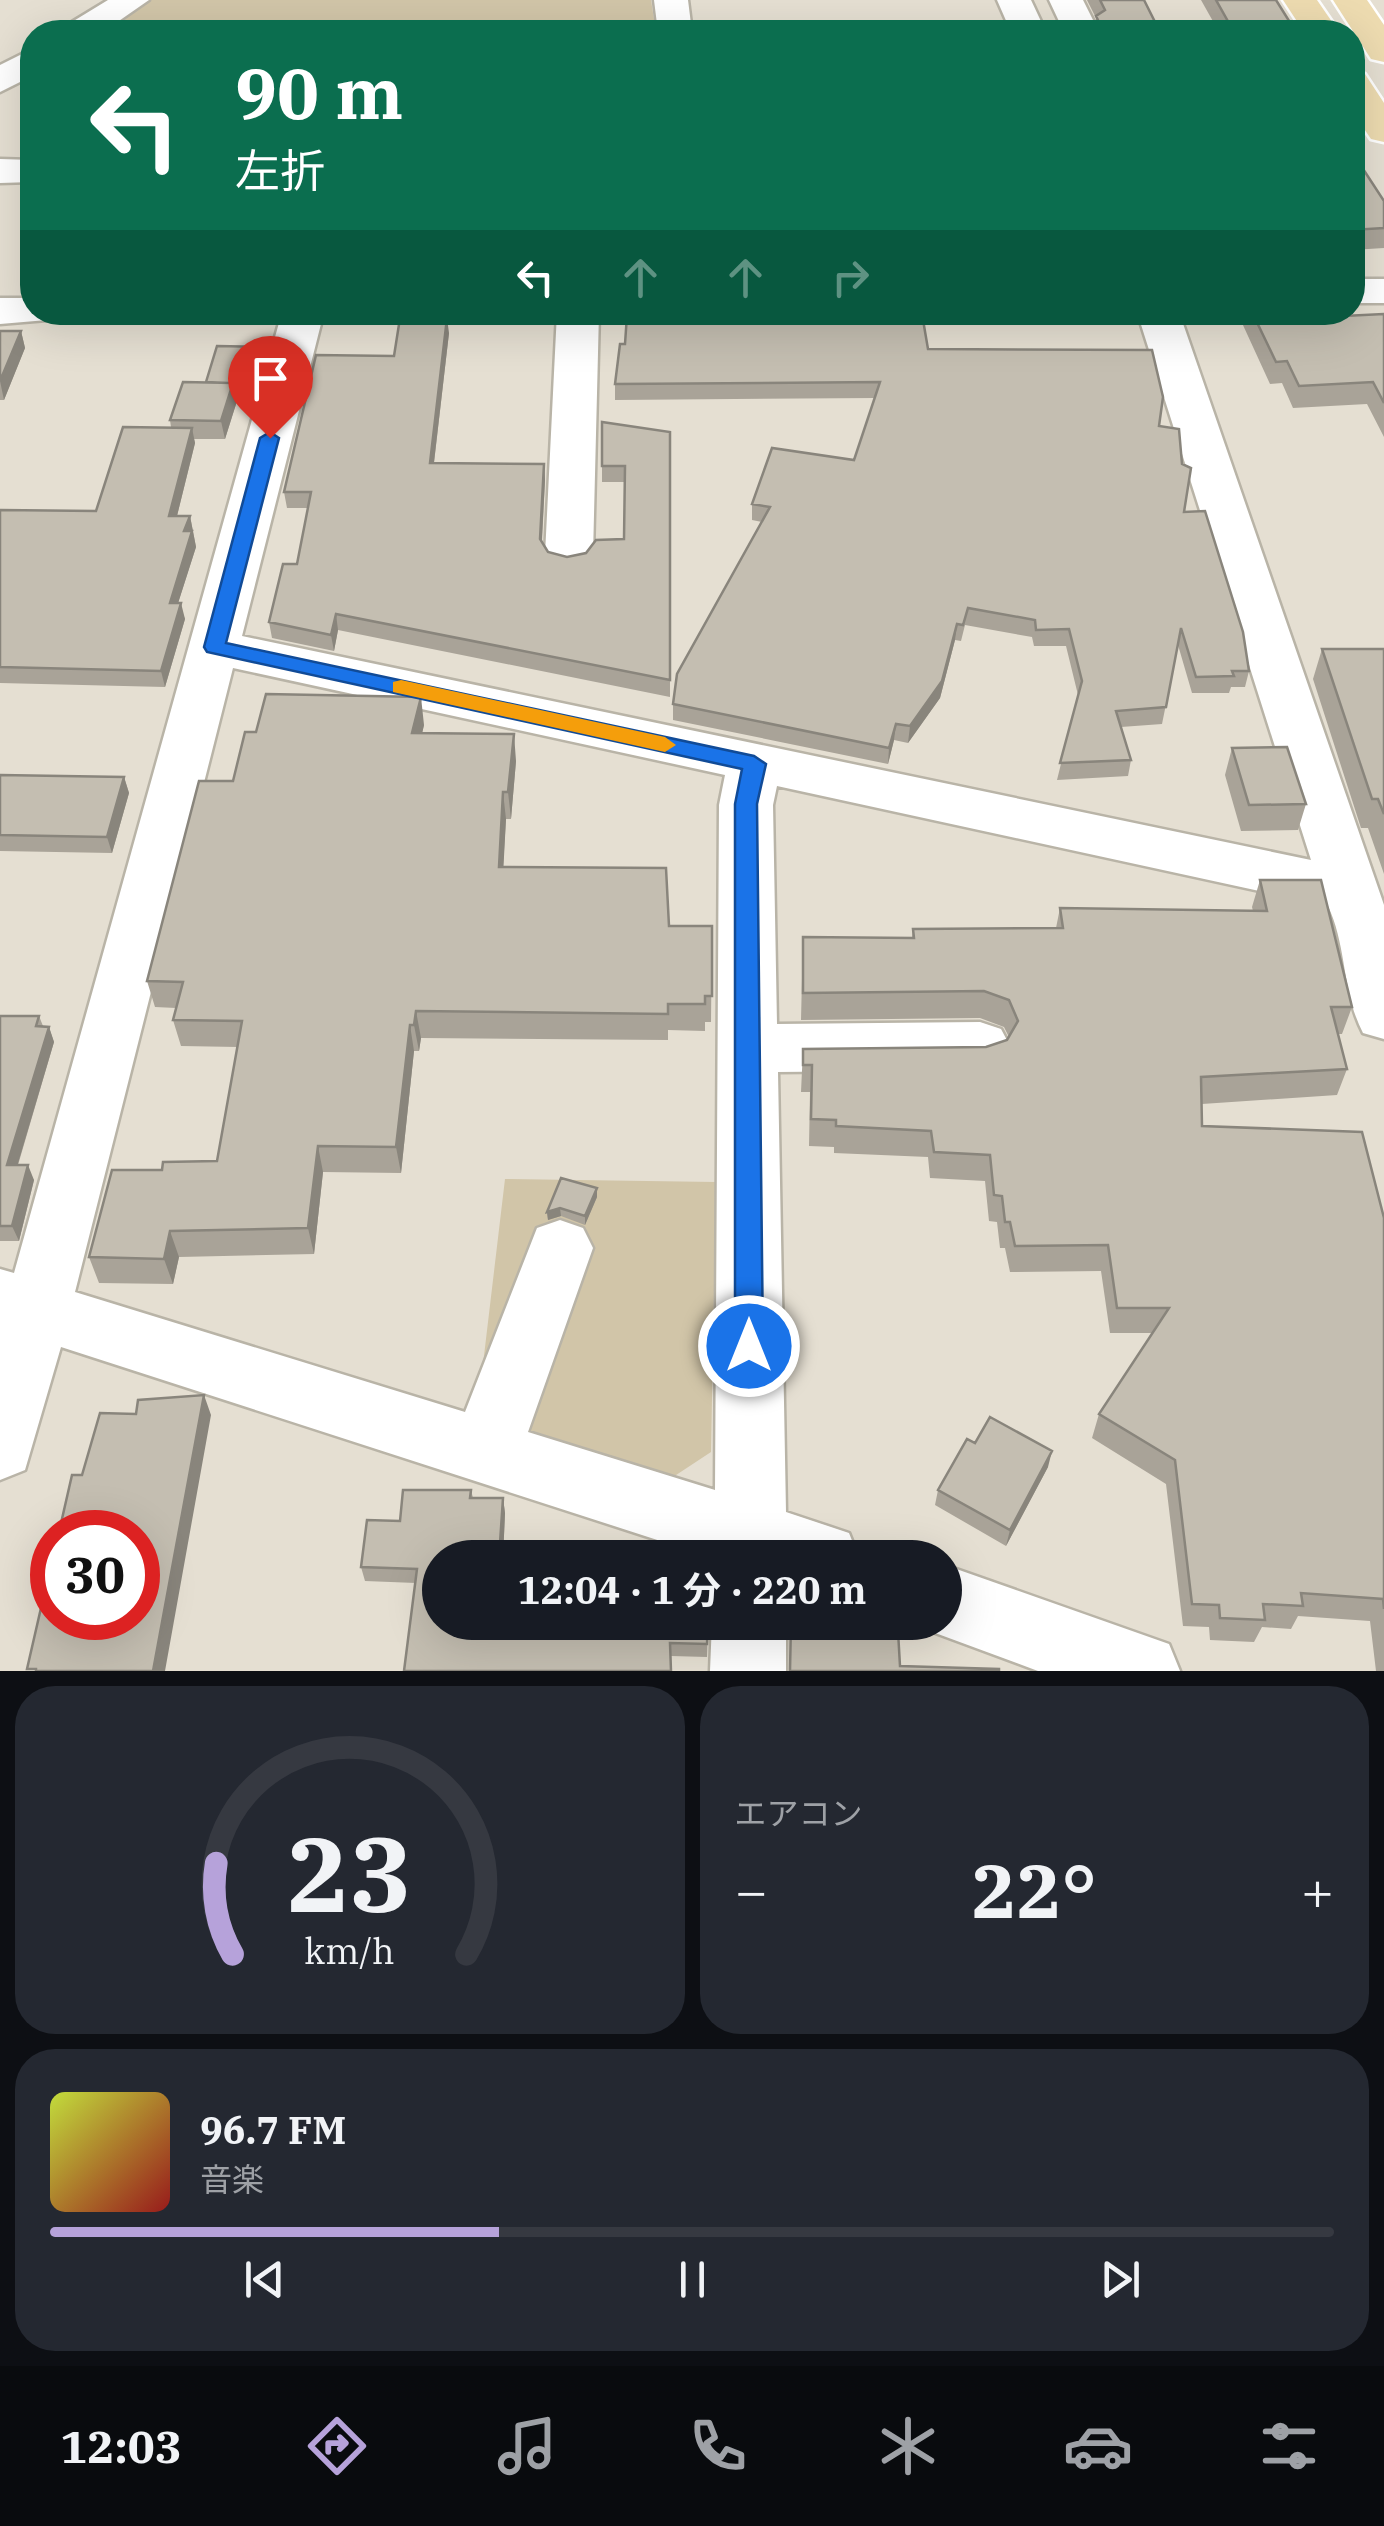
<!DOCTYPE html>
<html lang="ja">
<head>
<meta charset="utf-8">
<style>
	:root { --surface:#171b24; --page:#242831; --text:#f1f3f6; --muted:#9ea1a6; --line:#363941; --accent:#b6a2da }
	body { margin:0; font-family:"IBM Plex Serif","Noto Sans JP",serif; background:var(--page); color:var(--text); height:100vh; display:flex; flex-direction:column; font-size:38px; white-space:nowrap }
	* { box-sizing:border-box; margin:0 }
	p { font-size:32px; color:var(--muted) }
	.icon { flex:none; width:55px; height:55px; fill:none; stroke:currentColor; stroke-width:2; stroke-linecap:round; stroke-linejoin:round }
	.map { position:relative; height:1671px; overflow:hidden }
	.side { display:flex; flex-direction:column; gap:15px; padding:15px; background:#0d0f14; flex:1 }
	.side>* { flex:none }
	.guide { position:absolute; left:20px; top:20px; width:1345px; height:305px; border-radius:40px; box-shadow:0 10px 40px #0002; background:#0b6e4f; color:#fff; overflow:hidden }
	.speed { position:absolute; left:30px; top:1510px; display:flex; gap:20px; font-size:50px; font-weight:700; text-align:center }
	.speed>* { display:grid; place-content:center; width:130px; height:130px; border-radius:50%; background:var(--surface); box-shadow:0 10px 40px #0002; line-height:1 }
	.speed .limit { border:15px solid #d22; background:#fff; color:#111 }
	.pin { position:absolute; display:grid; place-items:center; width:85px; height:85px; color:#fff; margin:-102px -42px; border-radius:50% 50% 50% 0; rotate:-45deg; box-shadow:0 0 10px #0007 }
	.pin .icon { rotate:45deg }
	.me { position:absolute; width:110px; margin:-55px; rotate:0deg; stroke-linejoin:round; filter:drop-shadow(0 0 8px #0008) }
	.turn { display:flex; align-items:center; gap:35px; height:210px; padding:0 50px; font-size:45px }
	.turn .icon { width:130px; height:130px; stroke-width:2.5 }
	.turn b { display:block; font-size:70px; line-height:85px }
	.lanes { display:flex; align-items:center; height:95px; padding:0 50px; background:#0003; justify-content:center; gap:50px; direction:ltr }
	.lanes .off { opacity:.35 }
	.big { font-size:75px; font-weight:700; line-height:1.1 }
	.side .widget { flex:1; display:flex; flex-direction:column; justify-content:center; gap:15px; min-width:0; padding:0 35px; border-radius:40px; background:var(--page) }
	.side .dial { align-items:center; gap:0 }
	.dial svg { height:260px; overflow:visible; fill:none; stroke:var(--line); stroke-width:7; stroke-linecap:round; text-anchor:middle }
	.dial text { fill:var(--text); stroke:none }
	.song { display:flex; align-items:center; gap:30px }
	.cover { width:120px; height:120px; border-radius:15px; background:linear-gradient(135deg,hsl(70 70% 55%),hsl(0 70% 35%)) }
	.played { height:10px; border-radius:5px; background:linear-gradient(90deg,var(--accent) 35%,var(--line) 35%) }
	.keys { display:flex; justify-content:space-around; direction:ltr }
	.heat { display:flex; justify-content:space-between; align-items:center; font-size:55px; direction:ltr }
	.side .tiles { flex:1; display:grid; gap:15px; grid-template-columns:1fr 1fr }
	.widget:last-child { grid-column:span 2 }
	.trip { position:absolute; left:422px; top:1540px; width:540px; height:100px; border-radius:50px; background:var(--surface); box-shadow:0 10px 40px #0002; font-weight:700; line-height:100px; text-align:center }
	.dock { display:flex; height:160px; justify-content:space-around; align-items:center; background:#090b0e; color:var(--muted) }
	.dock .icon { width:70px; height:70px }
	.dock .current { color:var(--accent) }
	.dock b { font-size:45px; color:var(--text) }
	.map>svg:first-child { display:block }
</style>
</head>
<body>
<div class="map">
<svg width="1384" height="1671" viewBox="0 0 1384 1671">
	<rect width="100%" height="100%" fill="#e5dfd2"/>
	<path fill="#d1c5a8" d="M151 0H651L656 32H98Z
		M505 1179 716 1182 711 1452 667 1481 476 1423Z"/>
	<g fill="none" stroke-linecap="round" stroke-linejoin="round">
		<g stroke="#b9b4a7" stroke-width="5">
			<path id="minor" d="M108 0H149L103 32H62L67 25Z
				M654 0H688L692 32H658Z
				M997 0H1031L1046 32H1011Z
				M1049 0H1083L1099 32H1064Z
				M32 49V76L0 92V65Z
				M0 159 32 160V182L0 183Z
				M1352 279H1384V303H1352Z
				M0 298H32V312H52L47 320 0 324Z
				M282 312H324L242 636 1311 860 1137 312H1179L1384 905V1039L1363 1033C1342 993 1347 946 1328 906L777 786 773 805 777 1024 980 1022 1001 1029 1010 1046 1001 1063 980 1070 778 1072 786 1512 849 1533 859 1558H713L61 1347 25 1470 0 1480V1269L14 1273ZM233 668 725 775 719 805 715 1490 528 1432 593 1248 583 1228 560 1220 537 1228 465 1412 75 1292Z
				M557 312H599L593 555 586 566 569 570 552 566 545 555Z
				M945 1565 1169 1644 1180 1671H1038L919 1627 917 1622H945Z
				M712 1622H786V1671H710Z"/>
		</g>
		<g stroke="#fff" stroke-width="5">
			<path id="major" d="M1283 0H1317L1339 32H1304Z
				M1333 0H1367L1384 25V62L1371 59Z
				M1352 71 1365 74 1384 103V142L1371 139 1352 111Z"/>
		</g>
		<use href="#minor" fill="#fff" fill-rule="evenodd"/>
		<use href="#major" fill="#eddbb0" fill-rule="evenodd"/>
	</g>
	<path fill="#a9a398" d="M1087 0H1144L1160 32H1094L1096 18Z
		M1201 0H1276L1296 32H1219Z
		M1352 152 1384 201V248L1352 250Z
		M1237 312H1300L1303 318 1384 314V437L1367 404 1293 408 1282 383 1270 384Z
		M0 331H21L25 348 4 400H0Z
		M449 333 434 463 544 464 545 480 542 542 548 552 567 557 586 553 624 539 625 482H602V466L670 432V697L338 630 334 651 272 638 269 622 297 564 308 508H287L284 492 394 356Z
		M262 347 263 356 252 393H235L237 401 225 439H194L195 443 177 516H190L196 547 178 603 185 619 165 687 0 683V510L96 511 171 427 170 420 206 382Z
		M928 349 1159 426 1184 512 1249 671 1245 687H1231L1229 693H1192L1178 645 1162 724 1121 727 1131 760 1128 776 1057 780 1078 695 1066 646H1034L1032 637 965 625 961 641 955 640 940 698 908 743 894 740 888 764 673 720V704L762 522 752 520V504L854 460 875 398 615 400V384Z
		M1322 649H1384V874L1368 828H1361L1313 679Z
		M424 725 422 733 516 761 511 819H506L503 867 669 926H712L711 1022H705V1031L668 1030V1040L421 1038 419 1051H414L401 1173 323 1172 314 1254 179 1257 173 1284 99 1283 89 1257 162 1170 217 1161 238 1047 181 1046 173 1020 176 1008 155 1007 147 981 233 781Z
		M1232 748 1306 804 1298 830 1241 831 1225 775Z
		M0 775 124 777 129 793 112 853 0 851Z
		M1260 880 1352 1007 1342 1034H1338L1347 1069 1337 1095 1202 1104V1126L1384 1218V1671H1376L1370 1621 1298 1616 1291 1629 1262 1627 1254 1642 1210 1640 1209 1627 1183 1626 1166 1484 1092 1438 1099 1414 1153 1333H1110L1101 1271 1010 1272 1005 1248H1000L997 1222 989 1221 985 1181 930 1178 928 1157 834 1153V1147L809 1146 810 1092H801L803 1049 986 1047 1007 1040 1009 1037 1004 1027 980 1018 801 1020 803 937 912 938 913 929 1056 928 1060 908 1253 911 1252 907Z
		M0 1016H39L43 1026 49 1027 54 1042 18 1165 34 1180 19 1241H0Z
		M597 1188V1197L585 1225 561 1216 548 1220 547 1212Z
		M975 1443 1048 1467 1006 1546 935 1505 938 1490Z
		M403 1490H471L473 1498H503L505 1513 503 1558H440V1622H708L707 1657 671 1656V1671H404L416 1583 365 1581 361 1567 367 1520 400 1521Z"/>
	<path fill="#89857c" d="M447 318 449 333 432 479 430 463Z
		M21 331 25 348 4 400 0 381Z
		M262 347 263 356 252 393 251 384Z
		M233 383 237 401 225 439 221 421Z
		M192 428 195 443 173 532 169 516Z
		M544 464 545 480 541 555 540 539Z
		M190 516 196 547 173 619 170 603 184 531Z
		M181 603 185 619 165 687 161 671Z
		M336 614 338 630 334 651 331 635Z
		M957 624 955 640 940 698 908 743 910 726Z
		M421 697 424 725 416 760 412 733Z
		M896 724 894 740 888 764 889 748Z
		M514 734 516 761 511 819 508 792Z
		M124 777 129 793 112 853 107 837Z
		M503 792 506 819 502 894 499 867Z
		M416 1011 421 1038 419 1051 414 1025Z
		M410 1025 414 1051 401 1173 396 1147Z
		M49 1027 54 1042 13 1180 7 1165Z
		M318 1146 323 1172 314 1254 308 1228Z
		M28 1165 34 1180 19 1241 12 1226Z
		M597 1188V1197L585 1225V1216Z
		M560 1208 561 1216 548 1220 547 1212Z
		M170 1231 179 1257 173 1284 164 1259Z
		M204 1395 211 1415 165 1671H153Z
		M1052 1451 1048 1467 1006 1546 1010 1530Z
		M503 1498 505 1513 503 1558H499Z"/>
	<path fill="#c4beb1" stroke="#89857c" stroke-width="2.5" d="M1100 0H1144L1160 32H1104L1096 16 1105 10Z
		M1216 0H1276L1296 32H1234Z
		M1352 152 1384 201V228L1352 230Z
		M1252 312H1300L1303 318 1384 314V403L1373 382 1299 386 1287 361 1276 362Z
		M922 314 928 349 1152 350 1163 397 1159 426 1179 429 1182 464 1191 468 1184 512 1205 511 1243 632 1249 671H1232L1234 676 1196 677 1181 628 1166 707 1116 711 1131 760 1060 763 1082 681 1069 629 1036 630 1035 620 968 608 963 625 957 624 942 681 910 726 896 724 889 748 673 704 677 674 770 507 752 504 772 448 854 460 880 382 615 384 620 344H625L627 315Z
		M400 318H447L430 463 544 464 540 539 548 552 567 557 586 553 596 540 624 539 625 466H602V422L670 432V680L336 614 331 635 269 622 283 564H297L311 492H284L316 355 394 356Z
		M0 331H21L0 381Z
		M217 346 262 347 251 384 206 382Z
		M183 382 233 383 221 421 170 420Z
		M123 427 192 428 169 516H190L184 531H192L170 603H181L161 671 0 667V510L96 511Z
		M1322 649H1384V814L1378 799H1372Z
		M266 694 421 697 412 733 514 734 508 792H503L499 867 666 868 669 926H712V996H705V1004H668V1014L416 1011 414 1025H410L396 1147 318 1146 308 1228 170 1231 164 1259 89 1257 112 1170H162L163 1162 217 1161 242 1021 173 1020 183 982 147 981 199 781H233L245 732H256Z
		M1287 747 1306 804 1249 805 1232 748Z
		M0 775 124 777 107 837 0 835Z
		M1260 880H1321L1352 1007H1331L1347 1069 1201 1077 1202 1126 1362 1132 1384 1218V1609L1383 1599 1301 1593 1303 1606 1263 1604 1265 1620 1220 1618 1219 1605 1192 1604 1175 1460 1099 1414 1169 1308H1117L1108 1245 1015 1246 1010 1222H1005L1002 1196 994 1195 990 1155 934 1152 931 1131 836 1126V1120L811 1119 812 1065H803V1049L986 1047 1007 1040 1018 1021 1009 1000 984 991 803 993V937L914 938 913 929 1063 928 1060 908 1267 911Z
		M0 1016H39L36 1026 49 1027 7 1165H28L12 1226H0Z
		M561 1178 597 1188 585 1216 560 1208 547 1212Z
		M204 1395 153 1671H36V1669H27L52 1560V1618H138V1532H59L72 1475H82L100 1413 136 1414 138 1400Z
		M990 1417 1052 1451 1010 1530 938 1490 967 1439 975 1443Z
		M403 1490H471L470 1498H503L499 1558H440V1622H708L707 1644 670 1643 671 1671H404L417 1569 361 1567 367 1520 400 1521Z
		M575 1544 649 1546 683 1556V1558H575Z
		M791 1622H882V1632L898 1631 900 1666 999 1669V1671H790Z"/>
	<path fill="#1a73e8" stroke="#114b97" stroke-width="2.5" d="M270 432 279 438 226 643 754 756 766 764 757 804 763 1346 759 1355 749 1359 739 1355 735 1346V804L742 769 207 652 204 647 260 438Z"/>
	<path fill="#f59e0b" d="M401 680 665 737 676 745 665 752 393 692V682Z"/>
</svg>
<div class="speed"><div class="limit">30</div></div>
<div class="pin" style="left:270px;top:438px;background:#d93025"><svg class="icon" aria-label="arrive" viewBox="0 0 24 24"><path d="M6 21V4h12l-3 4 3 4H6"/></svg></div>
<svg class="me" style="left:749px;top:1346px" viewBox="-20 -20 40 40"><circle r="17" fill="#1a73e8" stroke="#fff" stroke-width="3"/><path d="M0-11L8 9 0 5-8 9z" fill="#fff"/></svg>
<div class="trip">12:04 · 1 分 · 220 m</div>
<div class="guide">
<div class="turn"><svg class="icon" aria-label="left" viewBox="0 0 24 24"><path d="M17 20v-9H6M10 6l-5 5 5 5"/></svg><div><b>90 m</b>左折</div></div>
<div class="lanes"><svg class="icon" aria-label="left" viewBox="0 0 24 24"><path d="M17 20v-9H6M10 6l-5 5 5 5"/></svg><svg class="icon off" aria-label="ahead" viewBox="0 0 24 24"><path d="M12 20V5M6 11l6-6 6 6"/></svg><svg class="icon off" aria-label="ahead" viewBox="0 0 24 24"><path d="M12 20V5M6 11l6-6 6 6"/></svg><svg class="icon off" aria-label="right" viewBox="0 0 24 24"><path d="M7 20v-9h11M14 6l5 5-5 5"/></svg></div>
</div>
</div>
<section class="side">
<div class="tiles">
<div class="widget dial"><svg viewBox="0 0 100 80">
<path d="M14 69A42 42 0 1 1 86 69"/>
<path d="M14 69A42 42 0 0 1 9 41" stroke="#b6a2da"/>
<text x="50" y="56" font-size="32" font-weight="700">23</text>
<text x="50" y="72" font-size="11">km/h</text>
</svg></div>
<div class="widget"><p>エアコン</p>
<div class="heat"><a>−</a><b class="big">22°</b><a>+</a></div>
</div>
<div class="widget">
<div class="song"><i class="cover"></i><div><b>96.7 FM</b><p>音楽</p></div></div>
<div class="played"></div>
<div class="keys"><svg class="icon" aria-label="previous" viewBox="0 0 24 24"><path d="M18 5L8 12l10 7zM5 5v14"/></svg><svg class="icon" aria-label="pause" viewBox="0 0 24 24"><path d="M8 5v14M16 5v14"/></svg><svg class="icon" aria-label="next" viewBox="0 0 24 24"><path d="M6 5l10 7-10 7zM19 5v14"/></svg></div>
</div>
</div>
</section>
<nav class="dock">
<b>12:03</b>
<svg class="icon current" aria-label="directions" viewBox="0 0 24 24"><path d="M12 3l9 9-9 9-9-9zM9 14v-3h6M13 9l2 2-2 2"/></svg>
<svg class="icon" aria-label="music" viewBox="0 0 24 24"><path d="M9 18V5l10-2v13"/><circle cx="6" cy="18" r="3"/><circle cx="16" cy="16" r="3"/></svg>
<svg class="icon" aria-label="phone" viewBox="0 0 24 24"><path d="M5 4h4l2 5-3 2q2 4 5 5l2-3 5 2v4C11 20 4 13 5 4z"/></svg>
<svg class="icon" aria-label="climate" viewBox="0 0 24 24"><path d="M12 3v18M4 7l16 10M4 17L20 7"/></svg>
<svg class="icon" aria-label="car" viewBox="0 0 24 24"><path d="M5 17H2v-5l4-1 3-4h7l3 4 3 1v5h-3M9 17h6M6 11h13"/><circle cx="7" cy="17" r="2"/><circle cx="17" cy="17" r="2"/></svg>
<svg class="icon" aria-label="filters" viewBox="0 0 24 24"><path d="M4 7h16M4 17h16"/><circle cx="9" cy="7" r="2"/><circle cx="15" cy="17" r="2"/></svg>
</nav>
</body>
</html>
